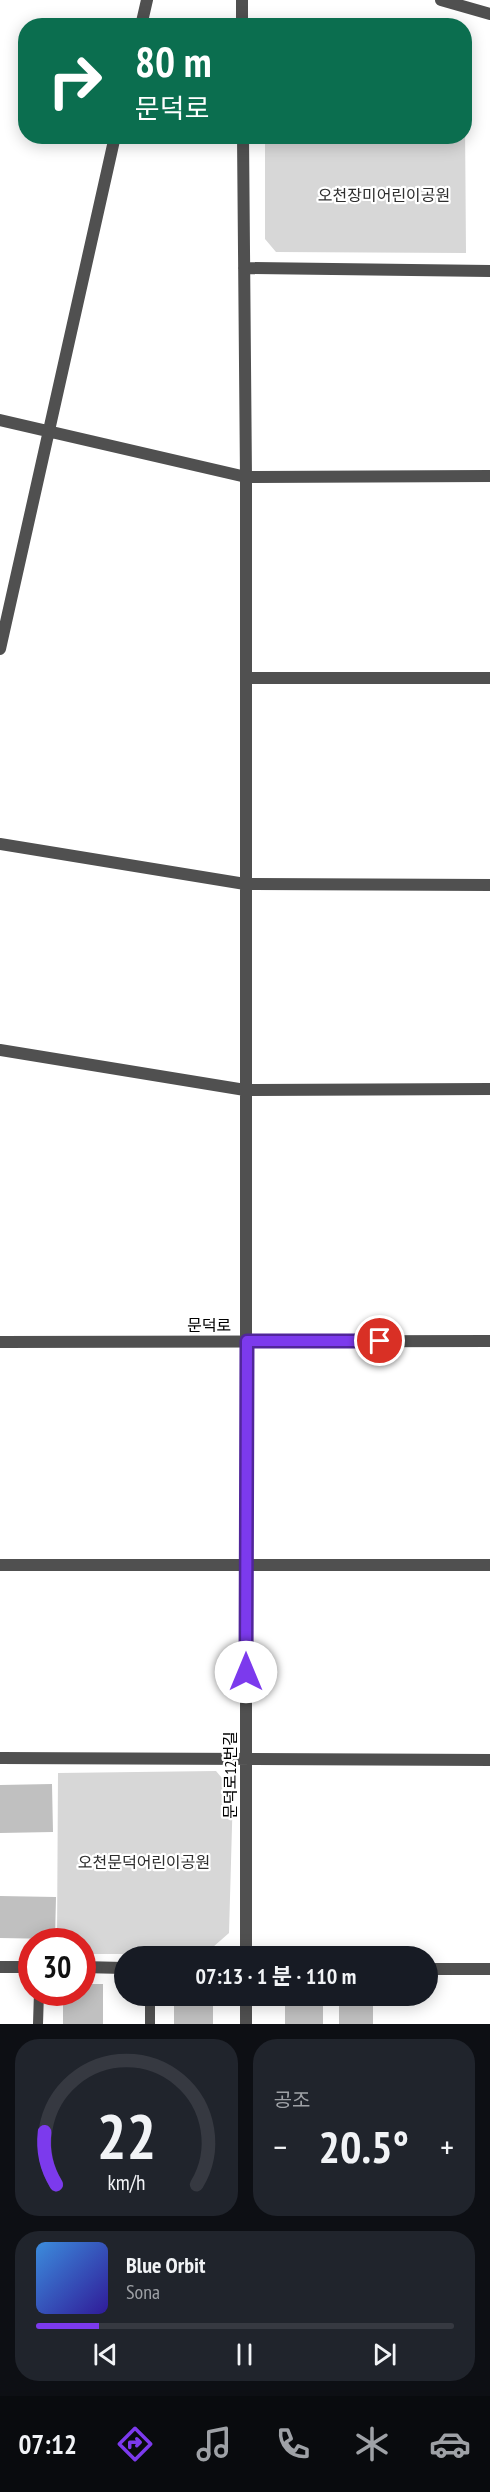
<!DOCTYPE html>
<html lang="ko">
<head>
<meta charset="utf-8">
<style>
	:root { --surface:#171b24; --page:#20242c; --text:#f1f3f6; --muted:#9ea1a6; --line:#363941; --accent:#7c3aed }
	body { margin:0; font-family:"PT Sans Narrow","Noto Sans KR",sans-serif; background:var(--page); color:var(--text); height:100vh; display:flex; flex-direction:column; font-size:22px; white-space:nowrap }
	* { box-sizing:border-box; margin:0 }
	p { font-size:20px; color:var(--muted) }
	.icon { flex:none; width:33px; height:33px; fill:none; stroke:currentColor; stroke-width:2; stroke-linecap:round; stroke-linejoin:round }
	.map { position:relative; height:2024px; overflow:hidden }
	.panel { display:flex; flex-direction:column; gap:15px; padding:15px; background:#0d0f14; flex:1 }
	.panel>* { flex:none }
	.hud { position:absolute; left:18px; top:18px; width:454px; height:126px; border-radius:24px; box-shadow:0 3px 15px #0003; background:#0b6e4f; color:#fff; overflow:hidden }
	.speed { position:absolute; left:18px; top:1928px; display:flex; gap:12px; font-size:30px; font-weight:700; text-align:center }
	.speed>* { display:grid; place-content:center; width:78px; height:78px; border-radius:50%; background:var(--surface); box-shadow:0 3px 15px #0003; line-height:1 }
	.speed .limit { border:9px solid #d22; background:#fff; color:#111 }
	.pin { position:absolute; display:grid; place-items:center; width:51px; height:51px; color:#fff; margin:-26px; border:3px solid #fff; border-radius:50%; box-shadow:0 2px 6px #0007 }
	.me { position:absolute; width:66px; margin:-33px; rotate:0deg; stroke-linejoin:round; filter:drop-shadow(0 0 4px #0008) }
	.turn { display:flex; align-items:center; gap:21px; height:126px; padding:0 18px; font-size:27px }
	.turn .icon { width:78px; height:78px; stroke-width:2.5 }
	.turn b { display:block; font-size:42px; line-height:51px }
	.big { font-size:45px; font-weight:700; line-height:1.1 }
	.panel .tile { flex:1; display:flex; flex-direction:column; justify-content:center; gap:9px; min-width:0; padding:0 21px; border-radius:24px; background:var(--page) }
	.panel .dial { align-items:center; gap:0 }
	.dial svg { height:156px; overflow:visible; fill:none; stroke:var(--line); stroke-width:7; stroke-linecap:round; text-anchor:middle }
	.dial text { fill:var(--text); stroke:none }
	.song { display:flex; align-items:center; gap:18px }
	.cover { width:72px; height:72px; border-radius:9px; background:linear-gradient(135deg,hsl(210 70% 55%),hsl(250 70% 35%)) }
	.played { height:6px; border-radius:3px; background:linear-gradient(90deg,var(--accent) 15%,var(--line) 15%) }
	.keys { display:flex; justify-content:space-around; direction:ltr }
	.heat { display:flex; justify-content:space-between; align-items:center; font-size:33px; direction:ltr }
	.panel .tiles { flex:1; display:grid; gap:15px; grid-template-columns:1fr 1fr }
	.tile:last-child { grid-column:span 2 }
	.trip { position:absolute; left:114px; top:1946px; width:324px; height:60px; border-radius:30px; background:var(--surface); box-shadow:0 3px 15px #0003; font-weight:700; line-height:60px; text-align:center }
	.menu { display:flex; height:96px; justify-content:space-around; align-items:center; background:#090b0e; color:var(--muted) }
	.menu .icon { width:42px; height:42px }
	.menu .selected { color:var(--accent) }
	.menu b { font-size:27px; color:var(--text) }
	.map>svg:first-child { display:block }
</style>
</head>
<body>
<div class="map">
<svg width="490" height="2024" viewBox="0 0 490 2024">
	<rect width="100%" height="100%" fill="#fff"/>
	<path fill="#d7d7d7" d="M465 124 466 253 276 252 265 239V137L465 136Z
		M216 1771 233 1791 229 1933 205 1954H83L82 1941H57L58 1773Z"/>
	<path fill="#c0c0c0" d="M52 1784 53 1832 0 1833V1785Z
		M0 1896 56 1897 55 1939 0 1938Z
		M82 1984H103V2024H63V1992H82Z
		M285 1995H323V2024H285Z
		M339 1995H373V2024H339Z
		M174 2000H213V2024H174Z"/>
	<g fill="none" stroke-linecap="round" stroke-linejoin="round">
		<path stroke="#505050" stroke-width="10" d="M150 1995V2024
			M38 2024 39 1992"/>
		<path stroke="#505050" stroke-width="12" d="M242 0V26
			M441 0 490 14
			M141 26 147 0
			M243 136 246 477V1956
			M244 268 490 271
			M0 420 246 477 490 476
			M0 649 115 136
			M246 678H490
			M0 844 245 884 490 885
			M0 1050 245 1090 490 1089
			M0 1565H490
			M0 1758 490 1760
			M0 1967H32
			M82 1967 124 1968
			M428 1969H490
			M246 2024V1995"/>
		<path stroke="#505050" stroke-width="12" d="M0 1342 490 1341"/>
	</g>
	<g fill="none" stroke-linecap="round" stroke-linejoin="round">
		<g stroke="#51269a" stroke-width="15">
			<path id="route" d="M246 1672 247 1341H380"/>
		</g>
		<use href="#route" stroke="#7c3aed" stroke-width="10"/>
	</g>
	<g text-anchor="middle" stroke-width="4.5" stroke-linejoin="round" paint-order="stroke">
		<g font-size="16" fill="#2e2e2e" stroke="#fff">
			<text x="384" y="201">오천장미어린이공원</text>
			<text x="144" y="1868">오천문덕어린이공원</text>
		</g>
		<g font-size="16" fill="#000" stroke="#fff">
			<text x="209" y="1331">문덕로</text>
			<text transform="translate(230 1775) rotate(-90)" y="6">문덕로12번길</text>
		</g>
	</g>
</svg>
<div class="speed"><div class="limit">30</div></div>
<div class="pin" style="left:380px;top:1341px;background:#d93025"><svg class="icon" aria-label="arrive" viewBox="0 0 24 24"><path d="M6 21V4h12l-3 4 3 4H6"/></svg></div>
<svg class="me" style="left:246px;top:1672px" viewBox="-20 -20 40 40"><circle r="19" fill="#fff"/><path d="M0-13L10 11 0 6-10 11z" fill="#7c3aed"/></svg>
<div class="trip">07:13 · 1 분 · 110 m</div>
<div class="hud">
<div class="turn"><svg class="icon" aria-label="right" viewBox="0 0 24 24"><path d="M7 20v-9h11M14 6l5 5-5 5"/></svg><div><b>80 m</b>문덕로</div></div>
</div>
</div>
<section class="panel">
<div class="tiles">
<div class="tile dial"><svg viewBox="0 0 100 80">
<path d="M14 69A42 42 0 1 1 86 69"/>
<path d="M14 69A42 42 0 0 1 8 42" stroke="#7c3aed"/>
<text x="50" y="56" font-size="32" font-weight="700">22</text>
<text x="50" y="72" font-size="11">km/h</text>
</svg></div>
<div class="tile"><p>공조</p>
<div class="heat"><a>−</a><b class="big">20.5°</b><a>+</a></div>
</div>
<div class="tile">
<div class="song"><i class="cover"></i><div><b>Blue Orbit</b><p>Sona</p></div></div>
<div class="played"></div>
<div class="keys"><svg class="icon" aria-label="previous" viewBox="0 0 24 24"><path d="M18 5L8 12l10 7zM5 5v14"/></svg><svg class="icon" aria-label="pause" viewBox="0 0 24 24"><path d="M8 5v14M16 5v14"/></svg><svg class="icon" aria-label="next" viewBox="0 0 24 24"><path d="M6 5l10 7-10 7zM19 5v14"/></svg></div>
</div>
</div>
</section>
<nav class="menu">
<b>07:12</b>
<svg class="icon selected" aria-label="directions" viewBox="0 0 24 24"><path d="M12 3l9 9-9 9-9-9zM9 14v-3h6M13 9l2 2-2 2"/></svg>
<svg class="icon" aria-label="music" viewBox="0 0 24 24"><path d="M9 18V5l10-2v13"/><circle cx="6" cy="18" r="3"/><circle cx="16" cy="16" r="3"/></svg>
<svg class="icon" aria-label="phone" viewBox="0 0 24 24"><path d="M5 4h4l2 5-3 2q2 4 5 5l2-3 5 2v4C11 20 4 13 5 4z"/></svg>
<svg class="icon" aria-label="climate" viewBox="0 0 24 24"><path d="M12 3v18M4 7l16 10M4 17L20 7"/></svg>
<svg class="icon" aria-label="car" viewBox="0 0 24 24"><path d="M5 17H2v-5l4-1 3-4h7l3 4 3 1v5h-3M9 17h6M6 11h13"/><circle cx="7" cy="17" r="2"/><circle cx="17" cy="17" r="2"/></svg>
</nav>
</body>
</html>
